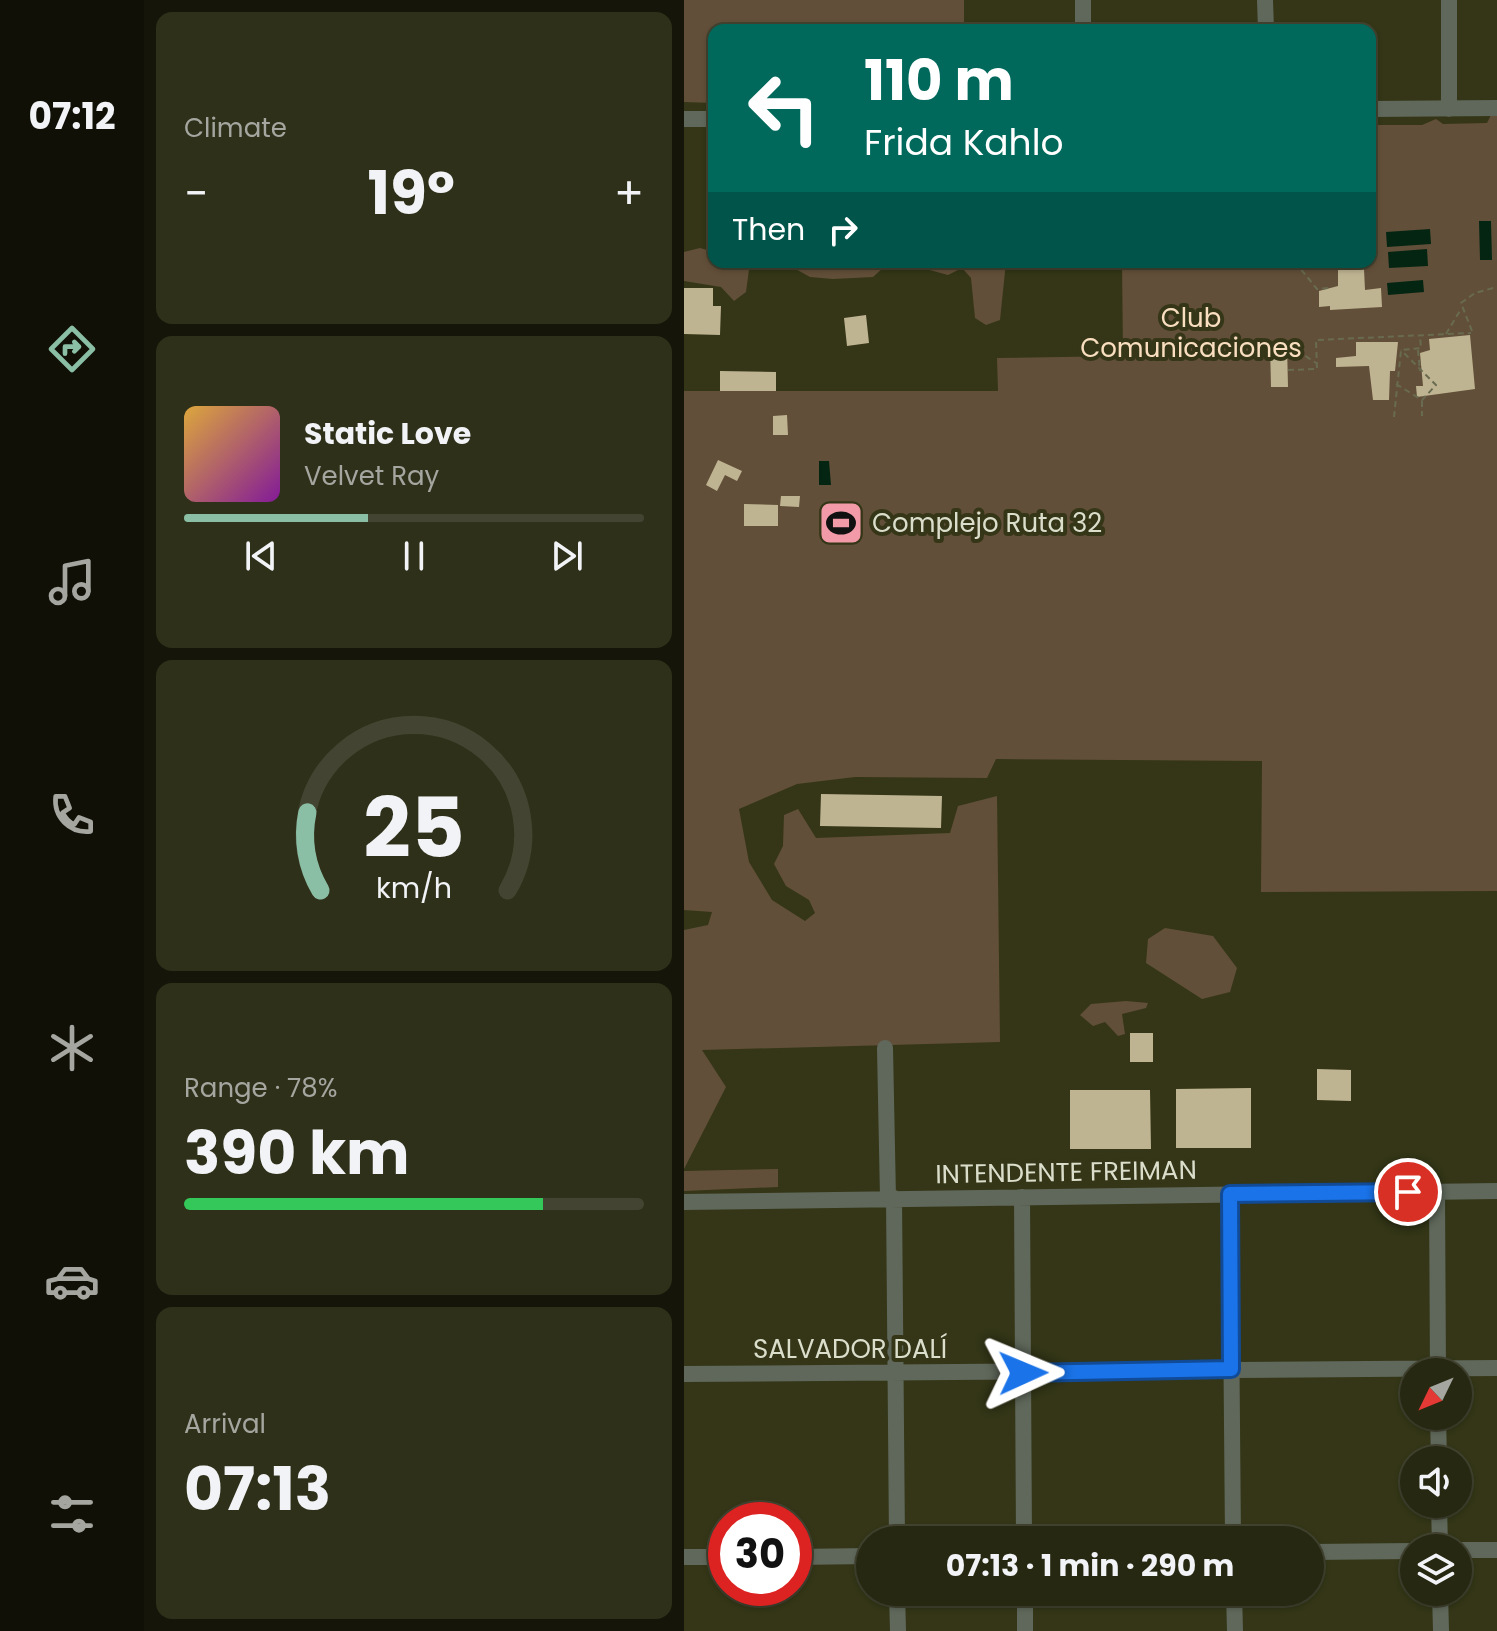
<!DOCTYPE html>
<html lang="en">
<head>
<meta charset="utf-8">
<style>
	:root { --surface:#272811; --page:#2f301a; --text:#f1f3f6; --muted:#a4a69f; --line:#434431; --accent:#8abfa5 }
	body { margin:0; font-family:Poppins,sans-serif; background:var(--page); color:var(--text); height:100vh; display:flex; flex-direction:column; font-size:30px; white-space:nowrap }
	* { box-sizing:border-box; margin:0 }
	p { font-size:26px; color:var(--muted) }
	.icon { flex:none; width:44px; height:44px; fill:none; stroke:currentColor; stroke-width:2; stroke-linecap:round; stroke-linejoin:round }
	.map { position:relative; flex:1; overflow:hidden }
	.sheet { display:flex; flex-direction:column; gap:12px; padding:12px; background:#151609; width:540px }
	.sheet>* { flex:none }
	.guide { position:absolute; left:24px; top:24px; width:668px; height:244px; border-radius:16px; box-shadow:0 2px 6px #0004,0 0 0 2px var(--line); background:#00695c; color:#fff; overflow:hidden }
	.needle { width:52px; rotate:227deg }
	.controls { position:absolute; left:716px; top:1358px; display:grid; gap:16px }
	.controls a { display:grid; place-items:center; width:72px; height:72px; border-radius:50%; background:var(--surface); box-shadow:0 2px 6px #0004,0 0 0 2px var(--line); font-size:40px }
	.speed { position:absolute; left:24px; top:1502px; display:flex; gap:16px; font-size:40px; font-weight:700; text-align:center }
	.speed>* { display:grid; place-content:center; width:104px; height:104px; border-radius:50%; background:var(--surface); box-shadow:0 2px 6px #0004,0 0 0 2px var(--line); line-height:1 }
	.speed .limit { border:12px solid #d22; background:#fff; color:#111 }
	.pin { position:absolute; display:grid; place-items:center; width:68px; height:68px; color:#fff; margin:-34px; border:4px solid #fff; border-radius:50%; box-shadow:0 2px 8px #0007 }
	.me { position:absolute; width:88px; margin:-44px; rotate:89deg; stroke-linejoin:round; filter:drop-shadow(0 0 6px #0008) }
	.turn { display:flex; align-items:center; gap:28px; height:168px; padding:0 24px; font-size:36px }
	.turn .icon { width:104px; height:104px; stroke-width:2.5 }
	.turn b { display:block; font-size:56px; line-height:68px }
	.then { display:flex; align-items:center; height:76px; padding:0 24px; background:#0003; gap:16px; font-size:30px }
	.big { font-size:60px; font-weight:700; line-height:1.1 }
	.sheet .card { flex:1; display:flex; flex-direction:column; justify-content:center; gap:12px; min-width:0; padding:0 28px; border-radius:16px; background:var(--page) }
	.sheet .dial { align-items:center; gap:0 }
	.dial svg { height:208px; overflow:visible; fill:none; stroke:var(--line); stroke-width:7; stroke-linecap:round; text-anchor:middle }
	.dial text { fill:var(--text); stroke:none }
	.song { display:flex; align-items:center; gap:24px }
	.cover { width:96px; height:96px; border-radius:12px; background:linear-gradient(135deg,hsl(40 70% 55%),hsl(290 70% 35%)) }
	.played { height:8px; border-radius:4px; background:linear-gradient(90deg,var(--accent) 40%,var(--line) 40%) }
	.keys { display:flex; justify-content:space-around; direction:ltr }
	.heat { display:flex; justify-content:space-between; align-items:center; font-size:44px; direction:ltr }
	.charge { height:12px; border-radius:6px; background:linear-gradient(90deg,#34c759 78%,var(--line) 0) }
	.trip { position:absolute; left:172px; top:1526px; width:468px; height:80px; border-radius:40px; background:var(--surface); box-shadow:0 2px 6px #0004,0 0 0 2px var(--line); font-weight:700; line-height:80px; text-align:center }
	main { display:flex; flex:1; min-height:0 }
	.menu { display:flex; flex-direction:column; width:144px; justify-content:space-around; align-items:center; background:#101007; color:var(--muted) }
	.menu .icon { width:56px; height:56px }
	.menu .current { color:var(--accent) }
	.menu b { font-size:36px; color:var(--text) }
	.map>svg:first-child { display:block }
</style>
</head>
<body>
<main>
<nav class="menu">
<b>07:12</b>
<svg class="icon current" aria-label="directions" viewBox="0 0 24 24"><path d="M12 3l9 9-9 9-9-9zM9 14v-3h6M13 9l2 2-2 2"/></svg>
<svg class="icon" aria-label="music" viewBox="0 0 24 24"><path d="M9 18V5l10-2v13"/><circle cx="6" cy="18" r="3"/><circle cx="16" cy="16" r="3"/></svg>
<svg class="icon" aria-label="phone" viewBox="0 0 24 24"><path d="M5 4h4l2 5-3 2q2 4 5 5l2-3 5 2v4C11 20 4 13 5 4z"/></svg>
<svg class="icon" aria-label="climate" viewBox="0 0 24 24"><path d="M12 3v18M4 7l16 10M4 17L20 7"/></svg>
<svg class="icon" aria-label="car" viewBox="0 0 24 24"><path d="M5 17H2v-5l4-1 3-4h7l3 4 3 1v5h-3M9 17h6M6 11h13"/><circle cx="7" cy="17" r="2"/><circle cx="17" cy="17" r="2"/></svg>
<svg class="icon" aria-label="filters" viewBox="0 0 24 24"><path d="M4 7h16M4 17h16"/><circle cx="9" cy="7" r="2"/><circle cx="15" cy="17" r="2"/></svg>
</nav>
<section class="sheet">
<div class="card"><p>Climate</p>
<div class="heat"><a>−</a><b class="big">19°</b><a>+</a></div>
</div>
<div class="card">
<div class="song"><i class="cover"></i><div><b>Static Love</b><p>Velvet Ray</p></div></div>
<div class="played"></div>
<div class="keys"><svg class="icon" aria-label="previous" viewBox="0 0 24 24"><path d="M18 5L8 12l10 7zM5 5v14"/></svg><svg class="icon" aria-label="pause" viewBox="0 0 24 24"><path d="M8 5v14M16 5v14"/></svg><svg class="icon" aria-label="next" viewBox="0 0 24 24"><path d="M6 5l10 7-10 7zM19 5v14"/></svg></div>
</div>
<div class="card dial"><svg viewBox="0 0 100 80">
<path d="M14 69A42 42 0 1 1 86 69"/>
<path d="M14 69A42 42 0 0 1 9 39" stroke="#8abfa5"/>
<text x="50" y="56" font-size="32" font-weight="700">25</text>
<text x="50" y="72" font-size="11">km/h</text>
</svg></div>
<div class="card"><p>Range · 78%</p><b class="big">390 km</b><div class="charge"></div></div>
<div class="card"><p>Arrival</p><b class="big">07:13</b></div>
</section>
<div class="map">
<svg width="813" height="1631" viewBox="0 0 813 1631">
	<rect width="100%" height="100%" fill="#343617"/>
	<path fill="#624f39" d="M0 0H280V30H30V103L0 102Z
		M813 103V891L577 892 578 761 312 759 303 778 171 777 113 784 55 809 65 862 88 900 121 921 131 913 125 900 102 886 90 864 99 846 100 815 114 809 132 838 266 833 274 806 313 796 316 1042 18 1050 42 1087 0 1169V930L24 925 28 912 0 910V391H314L313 358 439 356 438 262H686V125H738L752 119 759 124 803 123Z
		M16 248 30 252V262H66L62 292 50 301 37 287 0 281V252Z
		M99 262H322L316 320 302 325 291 318 287 278 278 268 264 275 231 266 199 268 189 277 149 279 126 277Z
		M481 928 529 936 553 968 546 992 518 999 462 963 464 939Z
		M442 1001 464 1003 462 1008 438 1014 441 1034 434 1036 421 1022 409 1026 396 1015 407 1004Z
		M94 1169V1187L0 1191V1171Z"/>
	<path fill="#042512" d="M795 221H807L808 260H796Z
		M746 229 747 244 703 247 702 232Z
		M743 249 744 266 705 268 704 252Z
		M739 280 740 292 704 295 703 283Z
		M135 461H145L147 485H135Z"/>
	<path fill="#bfb492" d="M680 269 681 290 697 288 698 307 646 310V306L635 307V291L654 286V270Z
		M0 288H29V306H37L36 335 0 334Z
		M182 315 185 343 163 346 160 318Z
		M786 335 791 389 733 397 732 386H739L736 353 746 350 745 339Z
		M672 342H714L711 371H706L705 400H689L685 366 652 367V358L672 356Z
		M586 345H603L604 387H587Z
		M36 371 92 372V391H36Z
		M103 415 104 435H89V416Z
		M34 460 58 471 53 481 41 475 33 491 22 485Z
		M97 496H116L115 507 96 506Z
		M60 504 94 505V526H60Z
		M137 794 258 796 257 828 136 826Z
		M446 1033H469V1062H446Z
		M633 1069 667 1070V1101L633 1100Z
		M567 1088V1148H492V1089Z
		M386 1090H466L467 1149H386Z"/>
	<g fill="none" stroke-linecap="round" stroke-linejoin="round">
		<path stroke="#696b50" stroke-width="2" stroke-dasharray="6 4" stroke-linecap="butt" d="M611 262 633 289 644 288
			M523 267 571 269
			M788 331 777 303 791 293 813 287
			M762 334 777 309
			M734 350 736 371
			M603 351H614L632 363
			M604 370 633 369 632 340 787 333
			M712 384 738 400 752 385 717 350
			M738 401V416
			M710 417 717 350 737 348 736 337"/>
		<path stroke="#60685b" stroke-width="16" d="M399 0V30
			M581 0 582 30
			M765 0V109
			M686 109 813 108
			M0 119H30
			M201 1048 204 1198
			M753 1192 754 1372
			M546 1194 549 1540
			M338 1197 340 1540
			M210 1198 213 1540
			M0 1202 813 1191
			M0 1374 813 1368
			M754 1416 755 1460
			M755 1504 756 1548
			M774 1550H813
			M626 1552 730 1551
			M0 1557H42
			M110 1557 186 1556
			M213 1592 214 1631
			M341 1592V1631
			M550 1592 551 1631
			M756 1592 757 1631"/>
	</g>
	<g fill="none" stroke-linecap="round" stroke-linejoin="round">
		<g stroke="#114b97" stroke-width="20">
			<path id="route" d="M339 1373 547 1369 546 1194 724 1192"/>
		</g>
		<use href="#route" stroke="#1a73e8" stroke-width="14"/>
	</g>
	<defs>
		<g id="stadium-square" transform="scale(2.3)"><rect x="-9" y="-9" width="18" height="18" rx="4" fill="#f39aa9" stroke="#343617"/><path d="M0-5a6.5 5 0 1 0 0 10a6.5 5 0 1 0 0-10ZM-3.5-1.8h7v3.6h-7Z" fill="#111"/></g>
	</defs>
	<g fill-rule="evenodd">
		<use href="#stadium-square" x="157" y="523"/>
	</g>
	<g text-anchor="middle" stroke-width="8" stroke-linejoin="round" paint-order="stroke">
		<g font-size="26" fill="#f9dec0" stroke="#343617">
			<text x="507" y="327">Club<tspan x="507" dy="30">Comunicaciones</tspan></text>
		</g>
		<g font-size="26" fill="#dcdecc" stroke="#343617" text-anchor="start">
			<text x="188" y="532">Complejo Ruta 32</text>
		</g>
		<g font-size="26" fill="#dcdecc" stroke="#343617">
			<text transform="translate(382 1172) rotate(-1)" y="9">INTENDENTE FREIMAN</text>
			<text x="166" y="1358">SALVADOR DALÍ</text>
		</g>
	</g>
</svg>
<div class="controls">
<a><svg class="needle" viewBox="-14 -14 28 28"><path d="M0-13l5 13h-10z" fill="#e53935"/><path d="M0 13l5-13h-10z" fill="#a4a69f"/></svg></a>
<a><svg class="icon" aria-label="sound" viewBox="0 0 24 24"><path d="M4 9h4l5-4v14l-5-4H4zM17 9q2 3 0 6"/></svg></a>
<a><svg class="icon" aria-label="layers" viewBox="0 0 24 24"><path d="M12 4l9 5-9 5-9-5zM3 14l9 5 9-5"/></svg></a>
</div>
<div class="speed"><div class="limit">30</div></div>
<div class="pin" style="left:724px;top:1192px;background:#d93025"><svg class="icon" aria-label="arrive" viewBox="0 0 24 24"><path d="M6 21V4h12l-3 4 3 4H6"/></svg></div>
<svg class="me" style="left:339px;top:1373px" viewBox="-20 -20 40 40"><path d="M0-17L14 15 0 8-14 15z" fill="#1a73e8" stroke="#fff" stroke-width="4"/></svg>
<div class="trip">07:13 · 1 min · 290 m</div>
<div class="guide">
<div class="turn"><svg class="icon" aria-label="left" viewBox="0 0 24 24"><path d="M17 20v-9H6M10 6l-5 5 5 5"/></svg><div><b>110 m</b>Frida Kahlo</div></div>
<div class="then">Then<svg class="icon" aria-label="right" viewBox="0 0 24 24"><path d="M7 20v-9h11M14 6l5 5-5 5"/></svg></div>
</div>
</div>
</main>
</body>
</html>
